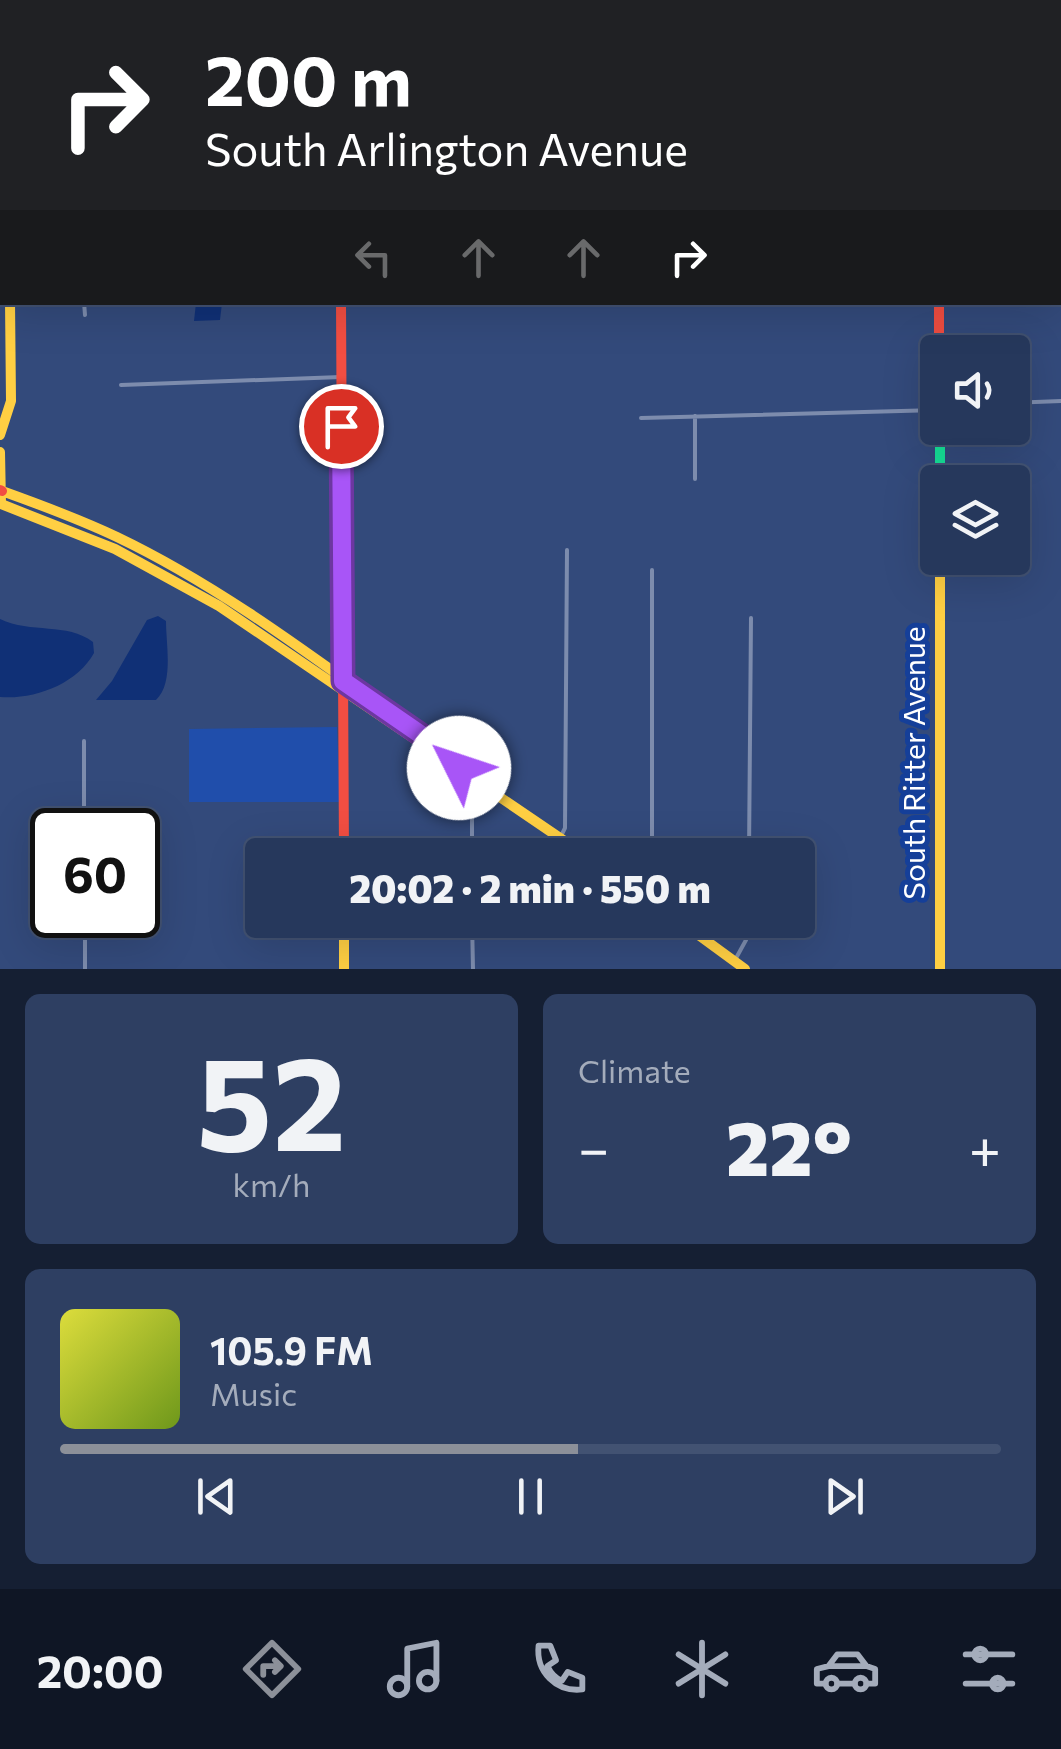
<!DOCTYPE html>
<html lang="en">
<head>
<meta charset="utf-8">
<style>
	:root { --surface:#26385c; --page:#2e3f62; --text:#f1f3f6; --muted:#a4acbb; --line:#425272; --accent:#8c9099 }
	body { margin:0; font-family:Commissioner,sans-serif; background:var(--page); color:var(--text); height:100vh; display:flex; flex-direction:column; font-size:38px; white-space:nowrap }
	* { box-sizing:border-box; margin:0 }
	p { font-size:32px; color:var(--muted) }
	.icon { flex:none; width:55px; height:55px; fill:none; stroke:currentColor; stroke-width:2; stroke-linecap:round; stroke-linejoin:round }
	.map { position:relative; height:969px; overflow:hidden }
	.panel { display:flex; flex-direction:column; gap:25px; padding:25px; background:#151f33; flex:1 }
	.panel>* { flex:none }
	.guide { position:absolute; left:0px; top:0px; width:1062px; height:305px; box-shadow:0 10px 40px #0002,0 0 0 2px var(--line); background:#202124; color:#fff; overflow:hidden }
	.fabs { position:absolute; left:920px; top:335px; display:grid; gap:20px }
	.fabs a { display:grid; place-items:center; width:110px; height:110px; border-radius:10px; background:var(--surface); box-shadow:0 10px 40px #0002,0 0 0 2px var(--line); font-size:50px }
	.speed { position:absolute; left:30px; top:808px; display:flex; gap:20px; font-size:50px; font-weight:700; text-align:center }
	.speed>* { display:grid; place-content:center; width:130px; height:130px; border-radius:50%; background:var(--surface); box-shadow:0 10px 40px #0002,0 0 0 2px var(--line); line-height:1 }
	.speed .limit { border:5px solid #111; border-radius:15px; background:#fff; color:#111 }
	.pin { position:absolute; display:grid; place-items:center; width:85px; height:85px; color:#fff; margin:-42px; border:5px solid #fff; border-radius:50%; box-shadow:0 2px 10px #0007 }
	.me { position:absolute; width:110px; margin:-55px; rotate:311deg; stroke-linejoin:round; filter:drop-shadow(0 0 8px #0008) }
	.turn { display:flex; align-items:center; gap:35px; height:210px; padding:0 40px; font-size:45px }
	.turn .icon { width:130px; height:130px; stroke-width:2.5 }
	.turn b { display:block; font-size:70px; line-height:85px }
	.lanes { display:flex; align-items:center; height:95px; padding:0 40px; background:#0003; justify-content:center; gap:50px; direction:ltr }
	.lanes .off { opacity:.35 }
	.big { font-size:75px; font-weight:800; line-height:1.1 }
	.panel .card { flex:1; display:flex; flex-direction:column; justify-content:center; gap:15px; min-width:0; padding:0 35px; border-radius:15px; background:var(--page) }
	.panel .dial { align-items:center; gap:0 }
	.dial b { font-size:130px; line-height:1 }
	.song { display:flex; align-items:center; gap:30px }
	.cover { width:120px; height:120px; border-radius:15px; background:linear-gradient(135deg,hsl(60 70% 55%),hsl(80 70% 35%)) }
	.played { height:10px; border-radius:5px; background:linear-gradient(90deg,var(--accent) 55%,var(--line) 55%) }
	.keys { display:flex; justify-content:space-around; direction:ltr }
	.heat { display:flex; justify-content:space-between; align-items:center; font-size:55px; direction:ltr }
	.panel .tiles { flex:1; display:grid; gap:25px; grid-template-columns:1fr 1fr }
	.card:last-child { grid-column:span 2 }
	.trip { position:absolute; left:245px; top:838px; width:570px; height:100px; border-radius:10px; background:var(--surface); box-shadow:0 10px 40px #0002,0 0 0 2px var(--line); font-weight:800; line-height:100px; text-align:center }
	.dock { display:flex; height:160px; justify-content:space-around; align-items:center; background:#0f1625; color:var(--muted) }
	.dock .icon { width:70px; height:70px }
	.dock .selected { color:var(--accent) }
	.dock b { font-size:45px; color:var(--text) }
	.map>svg:first-child { display:block }
</style>
</head>
<body>
<div class="map">
<svg width="1061" height="969" viewBox="0 0 1061 969">
	<rect width="100%" height="100%" fill="#334a7b"/>
	<path fill="#204eab" d="M337 727 340 802H189V729Z"/>
	<path fill="#103076" d="M196 303H222L220 320 194 321Z
		M158 616 166 621C166 645 174 683 156 700H96L112 681 147 620Z
		M0 619C31 634 67 622 93 642L94 653C77 684 34 700 0 697Z"/>
	<g fill="none" stroke-linecap="round" stroke-linejoin="round">
		<path stroke="#7d8cad" stroke-width="4" d="M83 0V2
			M150 0V2
			M261 0V2
			M1060 254 1061 253
			M84 302 85 315
			M121 385 341 377
			M1012 403 1061 401
			M695 416V479
			M641 418 938 410
			M652 570V855
			M84 741V830
			M560 838 565 828 567 550
			M472 855V790L476 781
			M749 855 751 618
			M85 915V969
			M472 920 473 969
			M735 960 746 940 751 920"/>
		<path stroke="#16e098" stroke-width="10" d="M339 0V2
			M940 428V482
			M0 504H1"/>
		<path stroke="#ffcf43" stroke-width="10" d="M0 435 11 401 10 302
			M0 452 1 504
			M2 491C41 505 79 519 117 537 230 591 331 671 433 743L441 755
			M1 504 115 549 219 606 585 855
			M940 558V969
			M344 920V969
			M678 920 745 969"/>
		<path stroke="#f24e42" stroke-width="10" d="M10 0V2
			M937 0V2
			M341 302 344 855
			M939 302V352
			M0 490 2 491"/>
	</g>
	<g fill="none" stroke-linecap="round" stroke-linejoin="round">
		<g stroke="#6d37a1" stroke-width="25">
			<path id="route" d="M341 426 343 681 433 743 441 755 459 768"/>
		</g>
		<use href="#route" stroke="#a855f7" stroke-width="18"/>
	</g>
	<g text-anchor="middle" stroke-width="10" stroke-linejoin="round" paint-order="stroke">
		<g font-size="30" fill="#fff" stroke="#153f99">
			<text transform="translate(915 763) rotate(-90)" y="10">South Ritter Avenue</text>
		</g>
	</g>
</svg>
<div class="fabs">
<a><svg class="icon" aria-label="sound" viewBox="0 0 24 24"><path d="M4 9h4l5-4v14l-5-4H4zM17 9q2 3 0 6"/></svg></a>
<a><svg class="icon" aria-label="layers" viewBox="0 0 24 24"><path d="M12 4l9 5-9 5-9-5zM3 14l9 5 9-5"/></svg></a>
</div>
<div class="speed"><div class="limit">60</div></div>
<div class="pin" style="left:341px;top:426px;background:#d93025"><svg class="icon" aria-label="arrive" viewBox="0 0 24 24"><path d="M6 21V4h12l-3 4 3 4H6"/></svg></div>
<svg class="me" style="left:459px;top:768px" viewBox="-20 -20 40 40"><circle r="19" fill="#fff"/><path d="M0-13L10 11 0 6-10 11z" fill="#a855f7"/></svg>
<div class="trip">20:02 · 2 min · 550 m</div>
<div class="guide">
<div class="turn"><svg class="icon" aria-label="right" viewBox="0 0 24 24"><path d="M7 20v-9h11M14 6l5 5-5 5"/></svg><div><b>200 m</b>South Arlington Avenue</div></div>
<div class="lanes"><svg class="icon off" aria-label="left" viewBox="0 0 24 24"><path d="M17 20v-9H6M10 6l-5 5 5 5"/></svg><svg class="icon off" aria-label="ahead" viewBox="0 0 24 24"><path d="M12 20V5M6 11l6-6 6 6"/></svg><svg class="icon off" aria-label="ahead" viewBox="0 0 24 24"><path d="M12 20V5M6 11l6-6 6 6"/></svg><svg class="icon" aria-label="right" viewBox="0 0 24 24"><path d="M7 20v-9h11M14 6l5 5-5 5"/></svg></div>
</div>
</div>
<section class="panel">
<div class="tiles">
<div class="card dial"><b>52</b><p>km/h</p></div>
<div class="card"><p>Climate</p>
<div class="heat"><a>−</a><b class="big">22°</b><a>+</a></div>
</div>
<div class="card">
<div class="song"><i class="cover"></i><div><b>105.9 FM</b><p>Music</p></div></div>
<div class="played"></div>
<div class="keys"><svg class="icon" aria-label="previous" viewBox="0 0 24 24"><path d="M18 5L8 12l10 7zM5 5v14"/></svg><svg class="icon" aria-label="pause" viewBox="0 0 24 24"><path d="M8 5v14M16 5v14"/></svg><svg class="icon" aria-label="next" viewBox="0 0 24 24"><path d="M6 5l10 7-10 7zM19 5v14"/></svg></div>
</div>
</div>
</section>
<nav class="dock">
<b>20:00</b>
<svg class="icon selected" aria-label="directions" viewBox="0 0 24 24"><path d="M12 3l9 9-9 9-9-9zM9 14v-3h6M13 9l2 2-2 2"/></svg>
<svg class="icon" aria-label="music" viewBox="0 0 24 24"><path d="M9 18V5l10-2v13"/><circle cx="6" cy="18" r="3"/><circle cx="16" cy="16" r="3"/></svg>
<svg class="icon" aria-label="phone" viewBox="0 0 24 24"><path d="M5 4h4l2 5-3 2q2 4 5 5l2-3 5 2v4C11 20 4 13 5 4z"/></svg>
<svg class="icon" aria-label="climate" viewBox="0 0 24 24"><path d="M12 3v18M4 7l16 10M4 17L20 7"/></svg>
<svg class="icon" aria-label="car" viewBox="0 0 24 24"><path d="M5 17H2v-5l4-1 3-4h7l3 4 3 1v5h-3M9 17h6M6 11h13"/><circle cx="7" cy="17" r="2"/><circle cx="17" cy="17" r="2"/></svg>
<svg class="icon" aria-label="filters" viewBox="0 0 24 24"><path d="M4 7h16M4 17h16"/><circle cx="9" cy="7" r="2"/><circle cx="15" cy="17" r="2"/></svg>
</nav>
</body>
</html>
